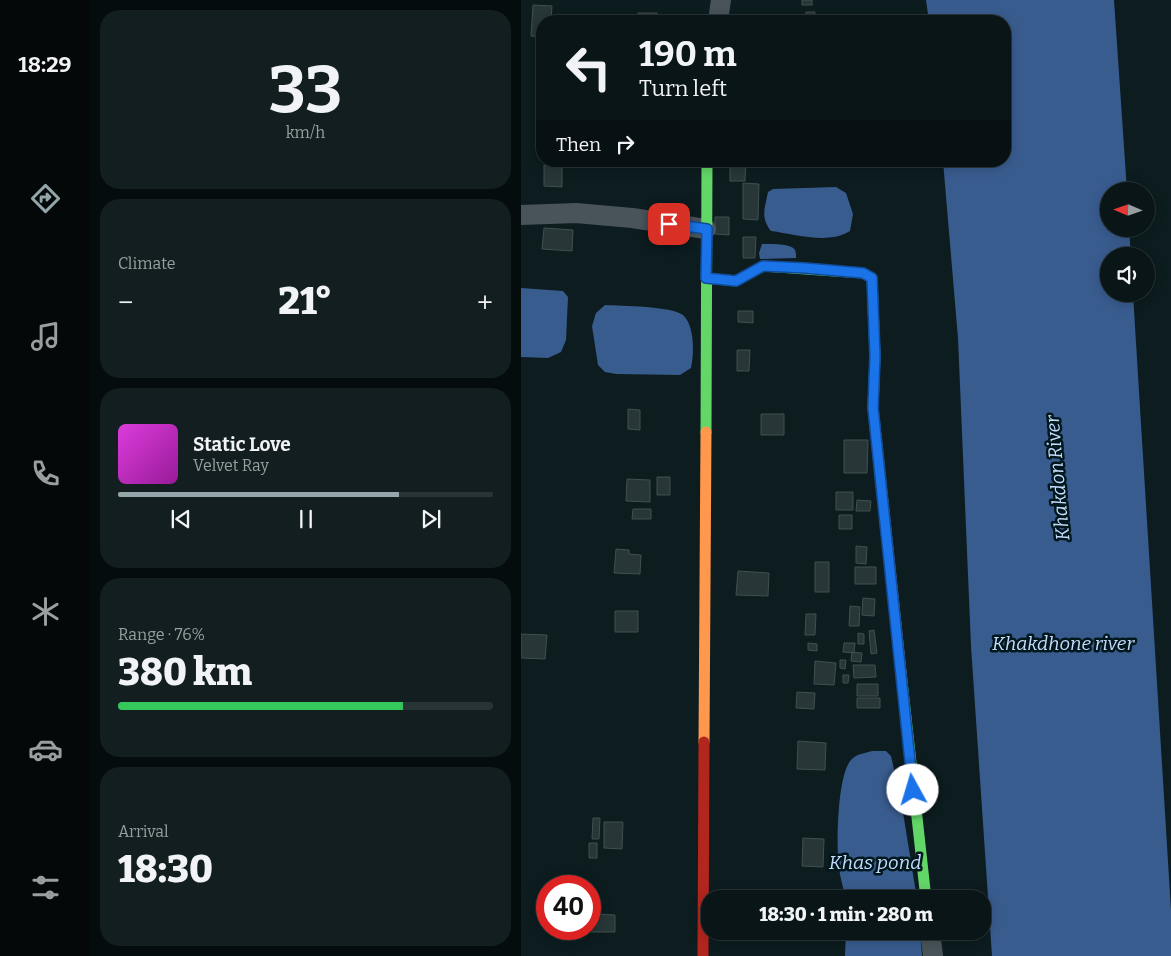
<!DOCTYPE html>
<html lang="en">
<head>
<meta charset="utf-8">
<style>
	:root { --surface:#091517; --page:#121e20; --text:#f1f3f6; --muted:#999fa1; --line:#293436; --accent:#93a6aa }
	body { margin:0; font-family:Bitter,serif; background:var(--page); color:var(--text); height:100vh; display:flex; flex-direction:column; font-size:19px; white-space:nowrap }
	* { box-sizing:border-box; margin:0 }
	p { font-size:16px; color:var(--muted) }
	.icon { flex:none; width:28px; height:28px; fill:none; stroke:currentColor; stroke-width:2; stroke-linecap:round; stroke-linejoin:round }
	.map { position:relative; flex:1; overflow:hidden }
	.sheet { display:flex; flex-direction:column; gap:10px; padding:10px; background:#050c0d; width:431px }
	.sheet>* { flex:none }
	.guide { position:absolute; left:15px; top:15px; width:475px; height:152px; border-radius:20px; box-shadow:0 2px 12px #0003,0 0 0 1px var(--line); background:#091517; color:var(--text); overflow:hidden }
	.needle { width:32px; rotate:272deg }
	.controls { position:absolute; left:579px; top:182px; display:grid; gap:10px }
	.controls a { display:grid; place-items:center; width:55px; height:55px; border-radius:50%; background:var(--surface); box-shadow:0 2px 12px #0003,0 0 0 1px var(--line); font-size:25px }
	.speed { position:absolute; left:15px; top:875px; display:flex; gap:10px; font-size:25px; font-weight:700; text-align:center }
	.speed>* { display:grid; place-content:center; width:65px; height:65px; border-radius:50%; background:var(--surface); box-shadow:0 2px 12px #0003,0 0 0 1px var(--line); line-height:1 }
	.speed .limit { border:8px solid #d22; background:#fff; color:#111 }
	.pin { position:absolute; display:grid; place-items:center; width:42px; height:42px; color:#fff; margin:-21px; border-radius:10px; box-shadow:0 2px 8px #0006 }
	.me { position:absolute; width:55px; margin:-28px; rotate:354deg; stroke-linejoin:round; filter:drop-shadow(0 0 4px #0008) }
	.turn { display:flex; align-items:center; gap:18px; height:105px; padding:0 20px; font-size:22px }
	.turn .icon { width:65px; height:65px; stroke-width:2.5 }
	.turn b { display:block; font-size:35px; line-height:42px }
	.then { display:flex; align-items:center; height:48px; padding:0 20px; background:#0003; gap:10px; font-size:19px }
	.big { font-size:38px; font-weight:800; line-height:1.1 }
	.sheet .tile { flex:1; display:flex; flex-direction:column; justify-content:center; gap:8px; min-width:0; padding:0 18px; border-radius:20px; background:var(--page) }
	.sheet .dial { align-items:center; gap:0 }
	.dial b { font-size:65px; line-height:1 }
	.song { display:flex; align-items:center; gap:15px }
	.cover { width:60px; height:60px; border-radius:8px; background:linear-gradient(135deg,hsl(300 70% 55%),hsl(300 70% 35%)) }
	.played { height:5px; border-radius:2px; background:linear-gradient(90deg,var(--accent) 75%,var(--line) 75%) }
	.keys { display:flex; justify-content:space-around; direction:ltr }
	.heat { display:flex; justify-content:space-between; align-items:center; font-size:28px; direction:ltr }
	.charge { height:8px; border-radius:4px; background:linear-gradient(90deg,#34c759 76%,var(--line) 0) }
	.trip { position:absolute; left:180px; top:890px; width:290px; height:50px; border-radius:20px; background:var(--surface); box-shadow:0 2px 12px #0003,0 0 0 1px var(--line); font-weight:800; line-height:50px; text-align:center }
	main { display:flex; flex:1; min-height:0 }
	.menu { display:flex; flex-direction:column; width:90px; justify-content:space-around; align-items:center; background:#040809; color:var(--muted) }
	.menu .icon { width:35px; height:35px }
	.menu .selected { color:var(--accent) }
	.menu b { font-size:22px; color:var(--text) }
	.map>svg:first-child { display:block }
</style>
</head>
<body>
<main>
<nav class="menu">
<b>18:29</b>
<svg class="icon selected" aria-label="directions" viewBox="0 0 24 24"><path d="M12 3l9 9-9 9-9-9zM9 14v-3h6M13 9l2 2-2 2"/></svg>
<svg class="icon" aria-label="music" viewBox="0 0 24 24"><path d="M9 18V5l10-2v13"/><circle cx="6" cy="18" r="3"/><circle cx="16" cy="16" r="3"/></svg>
<svg class="icon" aria-label="phone" viewBox="0 0 24 24"><path d="M5 4h4l2 5-3 2q2 4 5 5l2-3 5 2v4C11 20 4 13 5 4z"/></svg>
<svg class="icon" aria-label="climate" viewBox="0 0 24 24"><path d="M12 3v18M4 7l16 10M4 17L20 7"/></svg>
<svg class="icon" aria-label="car" viewBox="0 0 24 24"><path d="M5 17H2v-5l4-1 3-4h7l3 4 3 1v5h-3M9 17h6M6 11h13"/><circle cx="7" cy="17" r="2"/><circle cx="17" cy="17" r="2"/></svg>
<svg class="icon" aria-label="filters" viewBox="0 0 24 24"><path d="M4 7h16M4 17h16"/><circle cx="9" cy="7" r="2"/><circle cx="15" cy="17" r="2"/></svg>
</nav>
<section class="sheet">
<div class="tile dial"><b>33</b><p>km/h</p></div>
<div class="tile"><p>Climate</p>
<div class="heat"><a>−</a><b class="big">21°</b><a>+</a></div>
</div>
<div class="tile">
<div class="song"><i class="cover"></i><div><b>Static Love</b><p>Velvet Ray</p></div></div>
<div class="played"></div>
<div class="keys"><svg class="icon" aria-label="previous" viewBox="0 0 24 24"><path d="M18 5L8 12l10 7zM5 5v14"/></svg><svg class="icon" aria-label="pause" viewBox="0 0 24 24"><path d="M8 5v14M16 5v14"/></svg><svg class="icon" aria-label="next" viewBox="0 0 24 24"><path d="M6 5l10 7-10 7zM19 5v14"/></svg></div>
</div>
<div class="tile"><p>Range · 76%</p><b class="big">380 km</b><div class="charge"></div></div>
<div class="tile"><p>Arrival</p><b class="big">18:30</b></div>
</section>
<div class="map">
<svg width="650" height="956" viewBox="0 0 650 956">
	<rect width="100%" height="100%" fill="#0c1c1f"/>
	<path fill="#395c8f" d="M405 0H593L606 191H588V229H608L610 256H588V294H612L650 910V956H471L450 646 437 338 422 161H484V21H408Z
		M315 187 325 193 332 214 329 231C307 245 274 234 250 231 239 217 244 208 247 192L252 189Z
		M241 244C247 244 271 243 274 250 275 252 275 255 275 258L239 259 238 253Z
		M0 288 42 291 47 297 45 340 40 352 27 358 0 357Z
		M84 305C101 306 150 306 162 315 174 326 173 354 170 368L159 375 95 374 84 372 77 365 71 326 75 313Z
		M351 751H365L370 756 380 800 396 899H324C323 888 319 878 318 868 315 848 316 775 330 760 335 754 344 753 351 751Z
		M325 931H399L401 956H324Z"/>
	<path fill="#283637" stroke="#404f4f" d="M281 0H291V5H281Z
		M12 5 31 6 30 21H21V37L10 36Z
		M285 12H294V21H284Z
		M117 13H136V21H117Z
		M19 73H21V98H18Z
		M209 162H225L224 181H209Z
		M23 165H41V187L23 186Z
		M222 183 238 184 237 220 222 219Z
		M194 217H208V235L194 234Z
		M23 228 52 230 51 251 21 249Z
		M222 237H235L234 258H222Z
		M217 311H232V323L217 322Z
		M216 350H229L228 371H216Z
		M107 409 119 410V430L107 429Z
		M240 414H263V435H240Z
		M323 440H347L346 473H323Z
		M136 477H149V495H136Z
		M106 479 129 480V502L105 501Z
		M315 492H332V510H315Z
		M336 500 350 501 349 511H335Z
		M112 509H130V519H111Z
		M318 515H331V529H318Z
		M335 546 346 547 345 564 335 563Z
		M95 549 108 550V554L120 555 119 574 93 573Z
		M294 562H308V592H294Z
		M334 567H355V584H334Z
		M217 571 248 573 247 596 215 595Z
		M342 598 354 599 353 616 341 615Z
		M329 606 339 607 338 626H328Z
		M94 611H117V632H94Z
		M285 614H295L294 635H284Z
		M353 630 356 653 350 654 348 631Z
		M337 633 343 634V644H337Z
		M0 634 26 635 24 659 0 658Z
		M287 643 296 644V651L287 650Z
		M323 643H334L333 653 322 652Z
		M331 652 341 653 340 662 330 661Z
		M319 660H325L324 669 319 668Z
		M294 661 315 663 313 685 293 684Z
		M332 665H354L355 677 333 678Z
		M322 675H328L327 683H322Z
		M336 684H357V696H336Z
		M276 692 294 693 293 709 275 708Z
		M336 698H359V708H336Z
		M277 741 305 743 304 770 276 769Z
		M72 818H79L78 839H71Z
		M83 822H102L101 849 83 848Z
		M282 838 303 839 302 867 281 866Z
		M68 843H76V858H68Z
		M71 914 94 915V932H70Z"/>
	<g fill="none" stroke-linecap="round" stroke-linejoin="round">
		<path stroke="#49545a" stroke-width="20" d="M197 21 200 0
			M0 215 55 213 111 218 185 229
			M409 931 412 956"/>
		<path stroke="#63d668" stroke-width="11" d="M185 278 215 281 242 266 342 273 351 278 354 356 353 382
			M185 432 186 161
			M380 672 405 899"/>
		<path stroke="#ff974d" stroke-width="11" d="M353 382 352 408 380 672
			M183 742 185 432"/>
		<path stroke="#b3261e" stroke-width="11" d="M182 956 183 742"/>
	</g>
	<g fill="none" stroke-linecap="round" stroke-linejoin="round">
		<g stroke="#114b97" stroke-width="12">
			<path id="route" d="M148 224 186 229 185 278 215 281 242 266 284 268 342 273 351 278 354 356 352 408 392 790"/>
		</g>
		<use href="#route" stroke="#1a73e8" stroke-width="9"/>
	</g>
	<g text-anchor="middle" stroke-width="5" stroke-linejoin="round" paint-order="stroke">
		<g font-size="19" font-style="italic" fill="#c6dcfd" stroke="#00181d">
			<text transform="translate(536 478) rotate(-95)" y="7">Khakdon River</text>
			<text x="542" y="650">Khakdhone river</text>
			<text x="354" y="869">Khas pond</text>
		</g>
	</g>
</svg>
<div class="controls">
<a><svg class="needle" viewBox="-14 -14 28 28"><path d="M0-13l5 13h-10z" fill="#e53935"/><path d="M0 13l5-13h-10z" fill="#999fa1"/></svg></a>
<a><svg class="icon" aria-label="sound" viewBox="0 0 24 24"><path d="M4 9h4l5-4v14l-5-4H4zM17 9q2 3 0 6"/></svg></a>
</div>
<div class="speed"><div class="limit">40</div></div>
<div class="pin" style="left:148px;top:224px;background:#d93025"><svg class="icon" aria-label="arrive" viewBox="0 0 24 24"><path d="M6 21V4h12l-3 4 3 4H6"/></svg></div>
<svg class="me" style="left:392px;top:790px" viewBox="-20 -20 40 40"><circle r="19" fill="#fff"/><path d="M0-13L10 11 0 6-10 11z" fill="#1a73e8"/></svg>
<div class="trip">18:30 · 1 min · 280 m</div>
<div class="guide">
<div class="turn"><svg class="icon" aria-label="left" viewBox="0 0 24 24"><path d="M17 20v-9H6M10 6l-5 5 5 5"/></svg><div><b>190 m</b>Turn left</div></div>
<div class="then">Then<svg class="icon" aria-label="right" viewBox="0 0 24 24"><path d="M7 20v-9h11M14 6l5 5-5 5"/></svg></div>
</div>
</div>
</main>
</body>
</html>
